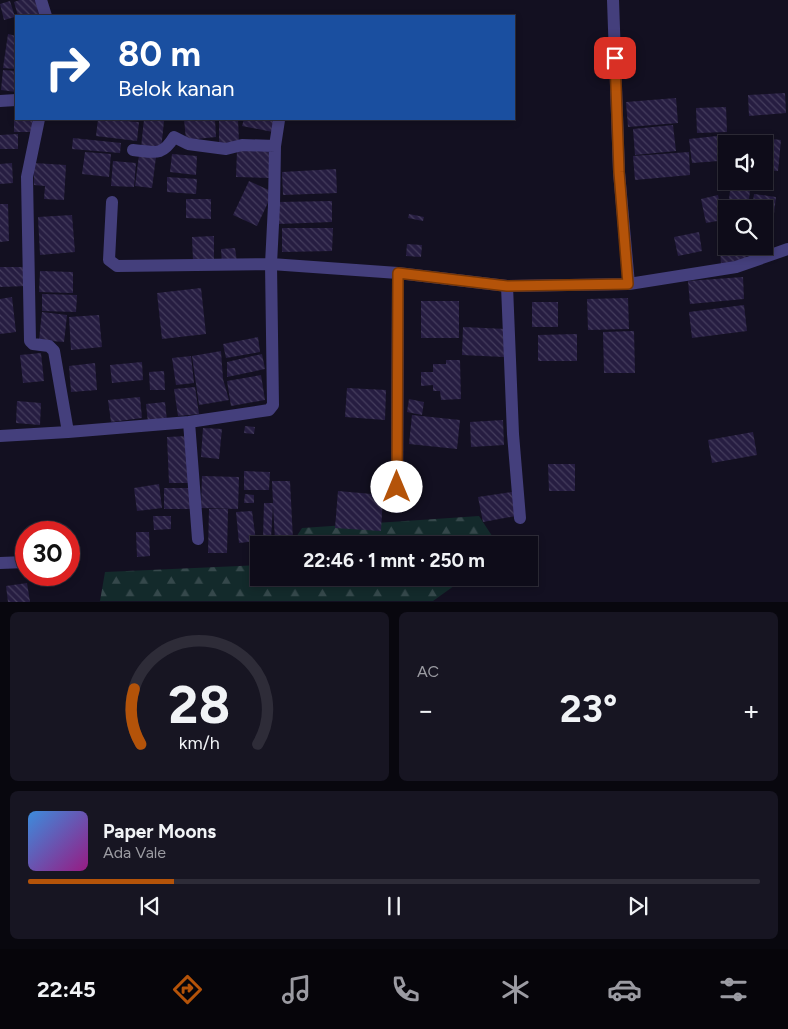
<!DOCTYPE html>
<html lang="id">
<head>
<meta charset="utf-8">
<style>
	:root { --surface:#0e0c19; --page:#171522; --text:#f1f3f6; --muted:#9b9ba2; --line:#2e2c38; --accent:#b45309 }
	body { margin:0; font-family:Figtree,sans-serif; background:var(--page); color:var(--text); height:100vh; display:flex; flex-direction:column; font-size:19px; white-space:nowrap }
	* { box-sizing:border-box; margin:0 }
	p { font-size:16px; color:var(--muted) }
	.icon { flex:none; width:28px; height:28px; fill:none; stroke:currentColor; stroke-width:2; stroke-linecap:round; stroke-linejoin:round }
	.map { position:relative; height:602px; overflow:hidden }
	.drawer { display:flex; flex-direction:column; gap:10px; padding:10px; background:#08070e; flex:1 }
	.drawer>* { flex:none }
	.guide { position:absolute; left:15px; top:15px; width:500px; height:105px; border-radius:0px; box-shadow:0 2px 8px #0003,0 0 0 1px var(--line); background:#1a4fa0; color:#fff; overflow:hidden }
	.tools { position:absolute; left:718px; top:135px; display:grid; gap:10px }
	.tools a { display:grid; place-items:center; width:55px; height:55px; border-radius:0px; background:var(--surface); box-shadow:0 2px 8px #0003,0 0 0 1px var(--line); font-size:25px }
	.speed { position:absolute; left:15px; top:521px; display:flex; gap:10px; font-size:25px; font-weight:700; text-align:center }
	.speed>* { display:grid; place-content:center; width:65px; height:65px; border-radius:50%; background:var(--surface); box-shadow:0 2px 8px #0003,0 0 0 1px var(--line); line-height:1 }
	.speed .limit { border:8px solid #d22; background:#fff; color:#111 }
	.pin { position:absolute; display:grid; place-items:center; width:42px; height:42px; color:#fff; margin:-21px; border-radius:10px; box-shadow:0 2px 8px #0006 }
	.me { position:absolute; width:55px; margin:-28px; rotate:0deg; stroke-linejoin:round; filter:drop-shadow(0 0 4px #0008) }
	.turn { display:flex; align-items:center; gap:18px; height:105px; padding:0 20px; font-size:22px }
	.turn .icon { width:65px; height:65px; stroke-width:2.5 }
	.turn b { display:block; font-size:35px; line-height:42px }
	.big { font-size:38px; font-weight:700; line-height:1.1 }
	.drawer .widget { flex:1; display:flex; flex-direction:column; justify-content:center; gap:8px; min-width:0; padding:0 18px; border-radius:8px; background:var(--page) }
	.drawer .dial { align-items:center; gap:0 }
	.dial svg { height:130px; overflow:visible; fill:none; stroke:var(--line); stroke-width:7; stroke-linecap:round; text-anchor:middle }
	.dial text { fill:var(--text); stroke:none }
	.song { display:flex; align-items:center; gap:15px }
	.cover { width:60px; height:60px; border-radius:8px; background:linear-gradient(135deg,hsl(210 70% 55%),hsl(310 70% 35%)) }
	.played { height:5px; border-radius:2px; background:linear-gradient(90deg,var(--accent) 20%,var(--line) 20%) }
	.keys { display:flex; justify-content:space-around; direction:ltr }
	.heat { display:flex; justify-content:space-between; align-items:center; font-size:28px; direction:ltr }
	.drawer .tiles { flex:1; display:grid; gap:10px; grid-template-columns:1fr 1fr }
	.widget:last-child { grid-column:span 2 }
	.trip { position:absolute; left:250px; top:536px; width:288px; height:50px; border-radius:0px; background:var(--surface); box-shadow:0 2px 8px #0003,0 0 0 1px var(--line); font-weight:700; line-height:50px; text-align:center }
	.tab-bar { display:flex; height:80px; justify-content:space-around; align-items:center; background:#06050a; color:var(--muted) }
	.tab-bar .icon { width:35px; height:35px }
	.tab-bar .current { color:var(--accent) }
	.tab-bar b { font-size:22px; color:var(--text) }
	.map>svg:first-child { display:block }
</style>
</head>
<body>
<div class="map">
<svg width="788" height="602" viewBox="0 0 788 602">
	<defs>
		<pattern id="forest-firs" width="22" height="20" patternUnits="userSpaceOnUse" patternTransform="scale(1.25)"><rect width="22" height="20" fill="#132a2b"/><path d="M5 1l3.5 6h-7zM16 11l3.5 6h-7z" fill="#35484b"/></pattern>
		<pattern id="building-back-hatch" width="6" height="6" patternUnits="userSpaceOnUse" patternTransform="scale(1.25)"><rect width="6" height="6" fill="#261d41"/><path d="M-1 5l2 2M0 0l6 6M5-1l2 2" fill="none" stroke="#453d5d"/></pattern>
	</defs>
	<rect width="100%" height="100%" fill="#131021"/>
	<path fill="url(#forest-firs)" d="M479 516 498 545H291L302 528Z
		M259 565V578H465L433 601H100L105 572Z"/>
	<path fill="url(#building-back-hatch)" d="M20 0H36L41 16H18L14 2Z
		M10 1 15 17 4 20 0 4Z
		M8 34 16 36V69L3 68Z
		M3 70 16 71V92L1 90Z
		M785 93 786 113 749 116 748 95Z
		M676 98 678 123 628 127 626 102Z
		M14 102H16V119H32V132H14Z
		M726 107 727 132 697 133 696 108Z
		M98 119 139 122 137 141 96 136Z
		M144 119 164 121 161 150 141 148Z
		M184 119H215L216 137 186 140Z
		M219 119H238L239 143 219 144Z
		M244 119H276L273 132 242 126Z
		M673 125 676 151 635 155 633 129Z
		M18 134V149H0V135Z
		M732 135 781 140 778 171 764 170V144H731Z
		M717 136 719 161 692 163 689 139Z
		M73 138 121 143 120 153 72 149Z
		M237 150 271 151 270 178 236 177Z
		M85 152 111 154 109 177 82 174Z
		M689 152 690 175 635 180 633 156Z
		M172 154 197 156 196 175 170 172Z
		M139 155 156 157 152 188 135 186Z
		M113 161 136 163 134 187 111 186Z
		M12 163 13 183 0 184V164Z
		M34 163 66 165 64 200 44 199 45 186 34 185Z
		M336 169 337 193 283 195 282 172Z
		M167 177 197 179 196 194 167 192Z
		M249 181 273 192 257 226 233 215Z
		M731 181H751L748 209H728Z
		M754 194 776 197 771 238 764 237V209H752Z
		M718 195 723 220 706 223 701 199Z
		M186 199H211V219L186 218Z
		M332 201V222L278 224V202Z
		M0 204H8L9 241 0 242Z
		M409 214 424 217 423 221 408 218Z
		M72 215 75 252 40 255 38 217Z
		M282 228H333L332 251 282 252Z
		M725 229H726V245L723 244Z
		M699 232 702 251 678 256 674 237Z
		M214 236V261H193L192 237Z
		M407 244 422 245 421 257 406 256Z
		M235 248 237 262 222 263 221 249Z
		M745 248 747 259 721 264 720 250Z
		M0 267H27V286L0 287Z
		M40 271 73 272V293L39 292Z
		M743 277 744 299 690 304 688 281Z
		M201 288 206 334 162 339 157 293Z
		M42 294 77 295 76 312 42 311Z
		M12 297 16 332 0 334V299Z
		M628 298 629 329 588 330 587 299Z
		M421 301H459V338H421Z
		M532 302H558V327H532Z
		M744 305 747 331 692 338 689 312Z
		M42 312 67 315 64 342 39 340Z
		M99 315 102 347 71 350 69 317Z
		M463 327 506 329 504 357 462 355Z
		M634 331 635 373H604L603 332Z
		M577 334V361H538V335Z
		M258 337 260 352 226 358 223 344Z
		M221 351 223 379 229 400 199 405 192 356Z
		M41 353 44 381 23 383 20 355Z
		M262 354 265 369 227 377V362Z
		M191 356 194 383 176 385 172 358Z
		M446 360H460L461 399 441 400 440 391H433V385L421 386V372H433V364H446Z
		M142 362 143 380 112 383 110 365Z
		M95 363 97 390 71 392 69 366Z
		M164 371 165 390H150L149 372Z
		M261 375 265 400 231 406 227 381Z
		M195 387 199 414 178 416 174 389Z
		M347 388 386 390 385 420 345 417Z
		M140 397 142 418 111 422 108 400Z
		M409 399 424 402 422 415 407 412Z
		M17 401 41 403 40 425 16 423Z
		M165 402 167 421 148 423 146 404Z
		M412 415 460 420 457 449 409 444Z
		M503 420 504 445 471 447 470 422Z
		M245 426 255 427 254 434 244 433Z
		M203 428 222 429 219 459 201 457Z
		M753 432 757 455 712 463 708 440Z
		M188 436 190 483H169L167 437Z
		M548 464H575V491H549Z
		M244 471 270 472 269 490H244Z
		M202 476 239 477 238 509 201 508Z
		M272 481H290L293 540H275L273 505 271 539H263L264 503H273Z
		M159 484 162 508 137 511 134 488Z
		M164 488H192V509H164Z
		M338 491 383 495 381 531 335 528Z
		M512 492 516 516 483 522 478 497Z
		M245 494 254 495V503H244Z
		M209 509H228L227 553H208Z
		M252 511 256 541 239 543 236 512Z
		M153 516H171V529L154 530Z
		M136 532H149L150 556 137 557Z
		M27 583 30 602H8L6 586Z"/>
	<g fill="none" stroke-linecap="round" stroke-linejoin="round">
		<path stroke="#443f7c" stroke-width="12" d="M41 0 46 16
			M613 0 619 172 629 284
			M0 101 16 100
			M39 119 27 177 30 341 33 344 49 346 54 351 68 432
			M133 150C154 152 162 157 174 137L188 144 226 149 242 145 275 146
			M112 202 109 260 117 266 271 264 274 205 275 146 279 120
			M189 422 198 539
			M0 436 68 432 189 422 269 410 273 405 271 264 398 273 507 286
			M397 507 398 273
			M520 518 513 434 507 286 629 284 736 267 788 249
			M0 563 26 562"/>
	</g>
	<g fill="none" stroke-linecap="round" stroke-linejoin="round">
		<g stroke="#753606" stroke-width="12">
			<path id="route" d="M397 487 398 273 507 286 628 284 619 172 615 58"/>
		</g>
		<use href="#route" stroke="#b45309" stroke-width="9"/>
	</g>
</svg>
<div class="tools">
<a><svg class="icon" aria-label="sound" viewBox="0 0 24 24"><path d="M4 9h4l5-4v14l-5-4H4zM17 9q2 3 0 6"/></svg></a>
<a><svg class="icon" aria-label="search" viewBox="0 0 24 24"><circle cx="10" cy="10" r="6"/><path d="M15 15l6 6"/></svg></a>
</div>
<div class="speed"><div class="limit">30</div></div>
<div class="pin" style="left:615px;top:58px;background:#d93025"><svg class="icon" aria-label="arrive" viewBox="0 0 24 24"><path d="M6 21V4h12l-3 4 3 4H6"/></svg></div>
<svg class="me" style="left:397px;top:487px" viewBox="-20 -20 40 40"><circle r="19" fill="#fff"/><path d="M0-13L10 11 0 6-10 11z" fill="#b45309"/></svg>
<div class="trip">22:46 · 1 mnt · 250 m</div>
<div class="guide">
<div class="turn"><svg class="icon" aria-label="right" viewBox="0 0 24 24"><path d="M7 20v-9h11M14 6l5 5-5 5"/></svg><div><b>80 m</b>Belok kanan</div></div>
</div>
</div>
<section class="drawer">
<div class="tiles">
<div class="widget dial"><svg viewBox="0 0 100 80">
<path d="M14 69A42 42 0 1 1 86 69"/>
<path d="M14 69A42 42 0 0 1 10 35" stroke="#b45309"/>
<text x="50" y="56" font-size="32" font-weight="700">28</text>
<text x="50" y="72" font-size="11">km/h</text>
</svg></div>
<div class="widget"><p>AC</p>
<div class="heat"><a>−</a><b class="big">23°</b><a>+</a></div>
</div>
<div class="widget">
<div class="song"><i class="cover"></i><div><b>Paper Moons</b><p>Ada Vale</p></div></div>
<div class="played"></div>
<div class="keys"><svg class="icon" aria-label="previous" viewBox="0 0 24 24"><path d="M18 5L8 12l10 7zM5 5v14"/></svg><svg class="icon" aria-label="pause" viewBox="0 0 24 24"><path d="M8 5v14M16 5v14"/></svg><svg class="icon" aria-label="next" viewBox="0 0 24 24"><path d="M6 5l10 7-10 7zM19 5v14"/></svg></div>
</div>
</div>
</section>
<nav class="tab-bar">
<b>22:45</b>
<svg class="icon current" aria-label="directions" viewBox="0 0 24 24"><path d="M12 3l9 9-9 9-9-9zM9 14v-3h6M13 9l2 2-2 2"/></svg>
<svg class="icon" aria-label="music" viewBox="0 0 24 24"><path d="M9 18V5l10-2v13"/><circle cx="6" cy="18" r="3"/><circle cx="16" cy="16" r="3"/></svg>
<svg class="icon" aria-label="phone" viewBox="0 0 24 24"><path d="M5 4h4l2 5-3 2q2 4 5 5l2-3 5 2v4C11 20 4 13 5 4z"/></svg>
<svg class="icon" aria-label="climate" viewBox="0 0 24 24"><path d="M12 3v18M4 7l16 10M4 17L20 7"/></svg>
<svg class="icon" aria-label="car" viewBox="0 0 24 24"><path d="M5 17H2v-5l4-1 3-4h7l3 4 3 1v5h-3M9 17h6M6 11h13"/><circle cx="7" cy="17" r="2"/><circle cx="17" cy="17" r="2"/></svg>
<svg class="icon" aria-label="filters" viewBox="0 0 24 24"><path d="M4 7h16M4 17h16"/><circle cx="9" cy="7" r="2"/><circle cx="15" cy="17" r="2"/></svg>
</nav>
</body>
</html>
